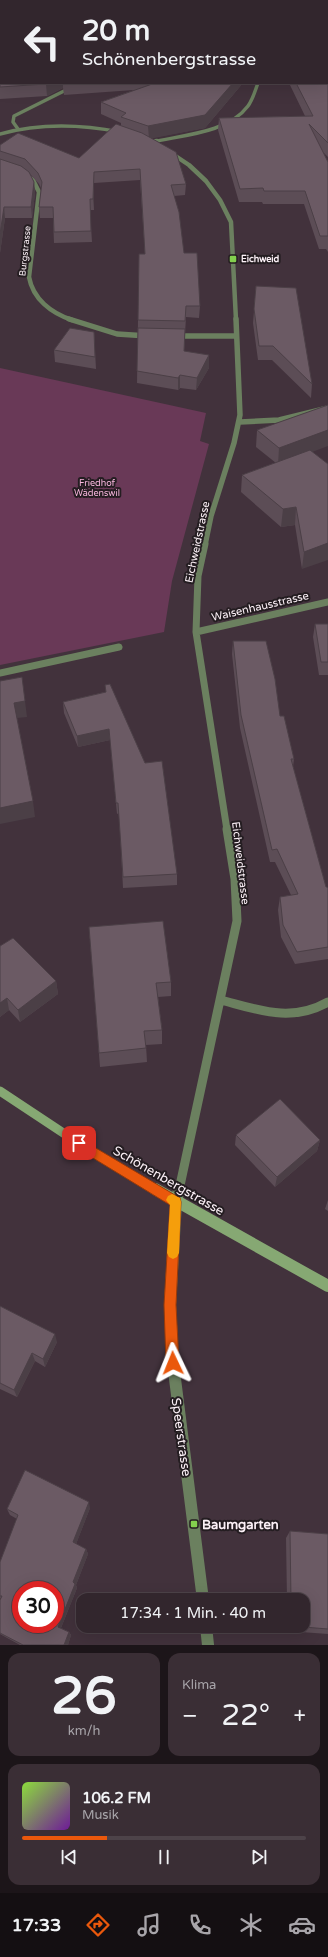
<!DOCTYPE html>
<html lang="de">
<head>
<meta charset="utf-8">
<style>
	:root { --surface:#32262d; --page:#3a2e35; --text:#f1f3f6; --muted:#a8a5aa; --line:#4d4349; --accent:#ea580c }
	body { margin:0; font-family:"Varela Round",sans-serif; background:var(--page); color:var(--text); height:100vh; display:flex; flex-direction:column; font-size:15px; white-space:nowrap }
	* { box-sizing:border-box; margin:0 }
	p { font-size:13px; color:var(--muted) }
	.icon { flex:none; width:22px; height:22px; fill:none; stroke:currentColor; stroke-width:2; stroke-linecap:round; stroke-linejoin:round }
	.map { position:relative; height:1645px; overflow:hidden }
	.details { display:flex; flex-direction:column; gap:8px; padding:8px; background:#1c1519; flex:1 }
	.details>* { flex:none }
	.banner { position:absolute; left:0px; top:0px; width:328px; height:84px; box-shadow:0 4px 16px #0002,0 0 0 1px var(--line); background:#32262d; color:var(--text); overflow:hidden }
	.speed { position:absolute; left:12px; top:1581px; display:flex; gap:8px; font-size:20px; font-weight:700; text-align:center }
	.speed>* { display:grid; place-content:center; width:52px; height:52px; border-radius:50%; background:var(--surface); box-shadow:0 4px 16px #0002,0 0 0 1px var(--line); line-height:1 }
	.speed .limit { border:6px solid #d22; background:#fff; color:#111 }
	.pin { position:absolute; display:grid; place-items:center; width:34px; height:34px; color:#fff; margin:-17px; border-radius:8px; box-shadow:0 2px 6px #0006 }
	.me { position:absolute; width:44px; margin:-22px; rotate:358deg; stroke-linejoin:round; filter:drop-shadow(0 0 3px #0008) }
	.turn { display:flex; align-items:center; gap:14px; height:84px; padding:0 16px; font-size:18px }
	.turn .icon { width:52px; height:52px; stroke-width:2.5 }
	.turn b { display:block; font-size:28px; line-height:34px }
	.big { font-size:30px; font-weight:600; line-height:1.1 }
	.details .tile { flex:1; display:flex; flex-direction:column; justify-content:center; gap:6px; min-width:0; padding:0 14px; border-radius:12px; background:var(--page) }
	.details .dial { align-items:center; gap:0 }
	.dial b { font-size:52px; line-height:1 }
	.song { display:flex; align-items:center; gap:12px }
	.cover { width:48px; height:48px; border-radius:6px; background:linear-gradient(135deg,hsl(90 70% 55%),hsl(280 70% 35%)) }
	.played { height:4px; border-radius:2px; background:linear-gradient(90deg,var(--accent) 30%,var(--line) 30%) }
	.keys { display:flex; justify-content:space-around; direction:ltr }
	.heat { display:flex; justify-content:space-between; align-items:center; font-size:22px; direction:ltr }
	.details .tiles { flex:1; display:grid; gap:8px; grid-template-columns:1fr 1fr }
	.tile:last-child { grid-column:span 2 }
	.trip { position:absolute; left:76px; top:1593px; width:234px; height:40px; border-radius:12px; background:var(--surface); box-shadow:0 4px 16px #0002,0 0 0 1px var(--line); font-weight:600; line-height:40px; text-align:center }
	.dock { display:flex; height:64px; justify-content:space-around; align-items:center; background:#140f12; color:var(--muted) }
	.dock .icon { width:28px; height:28px }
	.dock .selected { color:var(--accent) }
	.dock b { font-size:18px; color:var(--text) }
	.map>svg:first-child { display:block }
</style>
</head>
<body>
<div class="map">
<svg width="328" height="1645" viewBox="0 0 328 1645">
	<rect width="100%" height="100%" fill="#42323c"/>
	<path fill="#693957" d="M0 368 206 413 200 441 209 444 172 581 164 632 0 665Z"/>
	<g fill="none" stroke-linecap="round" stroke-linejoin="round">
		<path stroke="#6b805f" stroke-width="3.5" d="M18 129 13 122 14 116 80 83
			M0 134C40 123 79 124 120 132
			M152 142C183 135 228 133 248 106 253 99 255 91 258 83"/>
		<path stroke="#6b805f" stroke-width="4.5" d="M150 142 157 141
			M168 151 189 165 206 181 220 200 231 222 236 320
			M22 172 33 180 39 192 29 277C33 299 51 313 72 320"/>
		<path stroke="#6b805f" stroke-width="5.5" d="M69 319 117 334 148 336
			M174 336H235
			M240 422 279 420 328 408
			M205 545 211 516 234 443 240 415 236 319"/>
		<path stroke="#6b805f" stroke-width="7" d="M205 544 198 576 196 632 227 830
			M196 632 328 602
			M0 673 119 647"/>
		<path stroke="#6b805f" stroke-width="9" d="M221 1000C259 1010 291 1023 328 1002
			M179 1190 237 921 235 879 227 829"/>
		<path stroke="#6b805f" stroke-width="12" d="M179 1189 176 1202 170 1305 173 1363 203 1600
			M206 1626 208 1645"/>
		<path stroke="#86a873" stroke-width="9" d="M0 1091 92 1152 156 1190"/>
		<path stroke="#86a873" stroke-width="12" d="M155 1189 328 1286"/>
	</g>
	<path fill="#5c4d56" d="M328 17V157L323 152 328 162V252L326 249H319L304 204H263L262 202H239L218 130 219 118 305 116 289 83H327Z
		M0 53 1 83H243L205 128 151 138 186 184 185 195 174 196 184 253 200 306 199 318 186 317 184 351 209 368 196 390 180 388 178 390 137 383 138 320 145 254 140 180 94 183V210H90L92 242 54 243 53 218H40L39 207 41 188 39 184 30 174 34 182 35 193 32 218H5L0 253V145L79 158 121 126V123L101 114V102L134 90 64 95 63 88 47 96 0 99Z
		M256 286 312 384 311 398 272 360H258L253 323Z
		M94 332 96 369 55 362 54 350Z
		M257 430 312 452 328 464 302 569 295 525 281 527 241 492 242 475 276 463 256 447Z
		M315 624H328V675H319L313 637Z
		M233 641 280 716 294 759 293 767 326 887 328 888V959L295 964 281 937 278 910 280 897 291 895 275 862H270L240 728 232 654Z
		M105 692 177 874V885L123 888 119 813 117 814 110 740 78 747 64 713 63 702Z
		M89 927 171 982V996L158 997 162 1030V1044L146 1045 147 1062 100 1067Z
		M0 946 56 981 58 994 20 1022 9 1010 0 1017Z
		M236 1135 320 1140 317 1151 275 1187 235 1145Z
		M328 1200V1211L325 1209Z
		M0 1306 57 1342 45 1367 35 1361 17 1397 0 1389Z
		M90 1508 76 1544 86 1549 88 1554 76 1585 77 1588 61 1628 69 1632 71 1635 68 1645H20L0 1634V1600L1 1598H0V1562L17 1519 10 1515 7 1509Z
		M290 1531 328 1534V1634L287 1631V1626H303V1600H287L286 1538Z"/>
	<path fill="#4b3f46" d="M48 83H63V88L47 96 46 84Z
		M233 83H243L205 128 149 139 148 126Z
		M94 172V210L93 199Z
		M34 182 35 193 32 218 31 207Z
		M4 207 5 218 0 253V234Z
		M209 355V368L196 390 197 378Z
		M180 375V388L178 390V378Z
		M328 430V446L278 465 279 448Z
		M296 507 295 525 281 527 283 509Z
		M328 543V560L302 569 304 552Z
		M24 693 27 717 17 718 14 703Z
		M109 729 110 740 78 747 77 736Z
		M33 801 35 817 0 824V808Z
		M56 981 58 994 20 1022 18 1010Z
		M7 998 9 1010 0 1017V1003Z
		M320 1140 317 1151 275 1187 277 1177Z
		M55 1334 57 1342 45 1367 43 1359Z
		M32 1353 35 1361 17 1397 14 1390Z
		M89 1502 90 1508 75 1547 73 1542Z
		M86 1549 88 1554 76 1585 77 1588 60 1630 58 1627 73 1582Z
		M69 1632 71 1635 68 1645H64Z"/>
	<path fill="#6b5a64" stroke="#4b3f46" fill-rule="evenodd" d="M201 0H272V1H201Z
		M293 0 309 1H277Z
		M327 16 328 17V143L309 124 328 162V236H320L305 191H264L263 188 240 189 219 118 313 116 296 83H327Z
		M0 53H1V83H48L46 84 0 87Z
		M155 83H233L205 115 148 126 121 117 126 113 101 102Z
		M116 124 142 133 176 152 186 184 171 185 179 212 184 253H197L200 306H186L185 321 138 320 139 254H145L140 169 94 172 93 199H90L91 231 54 232 53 207H39L42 182 38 173 25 159 0 151V145L18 133 79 158Z
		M0 159 21 166 29 172 34 182 31 207H4L0 234Z
		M256 286 296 288 312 384 273 346H259L254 309Z
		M70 328 94 332 95 357 54 350Z
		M138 328 185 329 184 351 209 355 197 378 180 375 178 378 137 371Z
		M328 405V430L279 448 257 430Z
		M310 450 328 464V543L304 552 296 507 283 509 242 475Z
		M315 624H328V662H321Z
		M233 641H266L275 679 280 716H284L294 759H291L326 887H327L328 888V947L297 952 283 925 280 897 298 894 277 849 272 850 241 715Z
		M22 677 25 701 14 703 33 801 0 808V681Z
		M110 684 145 763 162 761 177 874 123 877 118 803H116L109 729 77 736 63 702 106 692 105 685Z
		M163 921 171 982 156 983 162 1030 144 1031 146 1048 99 1053 89 927Z
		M13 938 56 981 18 1010 7 998 0 1003V946Z
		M280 1099 320 1140 277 1177 236 1135Z
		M0 1306 55 1334 43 1359 32 1353 14 1390 0 1383Z
		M25 1470 89 1502 73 1542 86 1549 73 1582 75 1584 58 1627 69 1632 64 1645H23L0 1633V1600L2 1596H0V1562L18 1515 7 1509ZM21 1590H55V1624H21Z
		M290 1531 328 1534V1629L291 1626H303V1600H291Z"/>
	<path fill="#ea580c" stroke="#983908" d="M79 1138 180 1198 181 1202 176 1305 179 1363 177 1368 173 1370 168 1368 166 1363 164 1305 170 1205 75 1147 74 1143 75 1140Z"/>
	<path fill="#f59e0b" d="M172 1194 180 1198 181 1202 179 1253 177 1257 173 1259 169 1257 167 1253 170 1205 166 1200 168 1196Z"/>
	<g fill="#83d04e" stroke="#241d21" stroke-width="1.5">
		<rect x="229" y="255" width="8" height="8" rx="2"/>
		<rect x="190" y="1520" width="8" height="8" rx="2"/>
	</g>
	<g text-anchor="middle" stroke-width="4" stroke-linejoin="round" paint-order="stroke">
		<g font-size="9" fill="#fcf1f7" stroke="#241d21">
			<text transform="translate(25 251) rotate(-84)" y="3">Burgstrasse</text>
		</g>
		<g font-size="9" font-weight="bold" fill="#fcf1f7" stroke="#241d21" text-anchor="start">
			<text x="241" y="262">Eichweid</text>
		</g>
		<g font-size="9" fill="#fab7df" stroke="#241d21">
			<text x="97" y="486">Friedhof<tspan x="97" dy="10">Wädenswil</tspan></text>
		</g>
		<g font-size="11" fill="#fcf1f7" stroke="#241d21">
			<text transform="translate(197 542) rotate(-78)" y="4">Eichweidstrasse</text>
			<text transform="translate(260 606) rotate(-13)" y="4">Waisenhausstrasse</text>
			<text transform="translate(241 863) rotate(83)" y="4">Eichweidstrasse</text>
		</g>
		<g font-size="13" fill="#fcf1f7" stroke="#241d21">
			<text transform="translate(169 1180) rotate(30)" y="5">Schönenbergstrasse</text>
			<text transform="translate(182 1437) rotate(82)" y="5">Speerstrasse</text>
		</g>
		<g font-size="13" font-weight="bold" fill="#fcf1f7" stroke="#241d21" text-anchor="start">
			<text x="202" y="1529">Baumgarten</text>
		</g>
	</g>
</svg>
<div class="speed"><div class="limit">30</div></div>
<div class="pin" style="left:79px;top:1143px;background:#d93025"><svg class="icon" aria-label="arrive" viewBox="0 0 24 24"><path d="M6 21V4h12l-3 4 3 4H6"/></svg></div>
<svg class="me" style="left:173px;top:1363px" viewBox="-20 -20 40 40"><path d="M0-17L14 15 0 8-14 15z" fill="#ea580c" stroke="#fff" stroke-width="4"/></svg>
<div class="trip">17:34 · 1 Min. · 40 m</div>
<div class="banner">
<div class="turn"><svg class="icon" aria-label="left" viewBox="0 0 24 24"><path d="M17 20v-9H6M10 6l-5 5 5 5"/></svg><div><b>20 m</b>Schönenbergstrasse</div></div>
</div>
</div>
<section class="details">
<div class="tiles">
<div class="tile dial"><b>26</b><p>km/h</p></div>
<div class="tile"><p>Klima</p>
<div class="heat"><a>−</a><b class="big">22°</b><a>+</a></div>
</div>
<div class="tile">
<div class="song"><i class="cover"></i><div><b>106.2 FM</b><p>Musik</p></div></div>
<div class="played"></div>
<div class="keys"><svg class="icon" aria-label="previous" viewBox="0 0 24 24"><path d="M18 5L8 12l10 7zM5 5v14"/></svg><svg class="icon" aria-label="pause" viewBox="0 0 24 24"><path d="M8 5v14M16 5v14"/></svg><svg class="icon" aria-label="next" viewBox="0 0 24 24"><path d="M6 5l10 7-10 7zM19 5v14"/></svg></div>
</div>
</div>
</section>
<nav class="dock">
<b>17:33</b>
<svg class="icon selected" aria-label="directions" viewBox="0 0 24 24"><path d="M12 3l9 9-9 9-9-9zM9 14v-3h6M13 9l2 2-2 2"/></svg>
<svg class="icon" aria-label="music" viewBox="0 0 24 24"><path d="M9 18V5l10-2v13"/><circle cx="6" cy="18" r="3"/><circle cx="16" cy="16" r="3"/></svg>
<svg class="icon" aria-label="phone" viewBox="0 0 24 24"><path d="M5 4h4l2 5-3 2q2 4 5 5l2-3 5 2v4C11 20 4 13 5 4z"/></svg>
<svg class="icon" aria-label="climate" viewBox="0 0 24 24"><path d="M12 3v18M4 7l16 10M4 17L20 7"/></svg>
<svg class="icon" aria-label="car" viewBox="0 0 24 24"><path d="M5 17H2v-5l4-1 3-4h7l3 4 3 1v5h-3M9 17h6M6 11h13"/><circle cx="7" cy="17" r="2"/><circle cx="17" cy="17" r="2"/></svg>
</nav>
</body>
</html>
